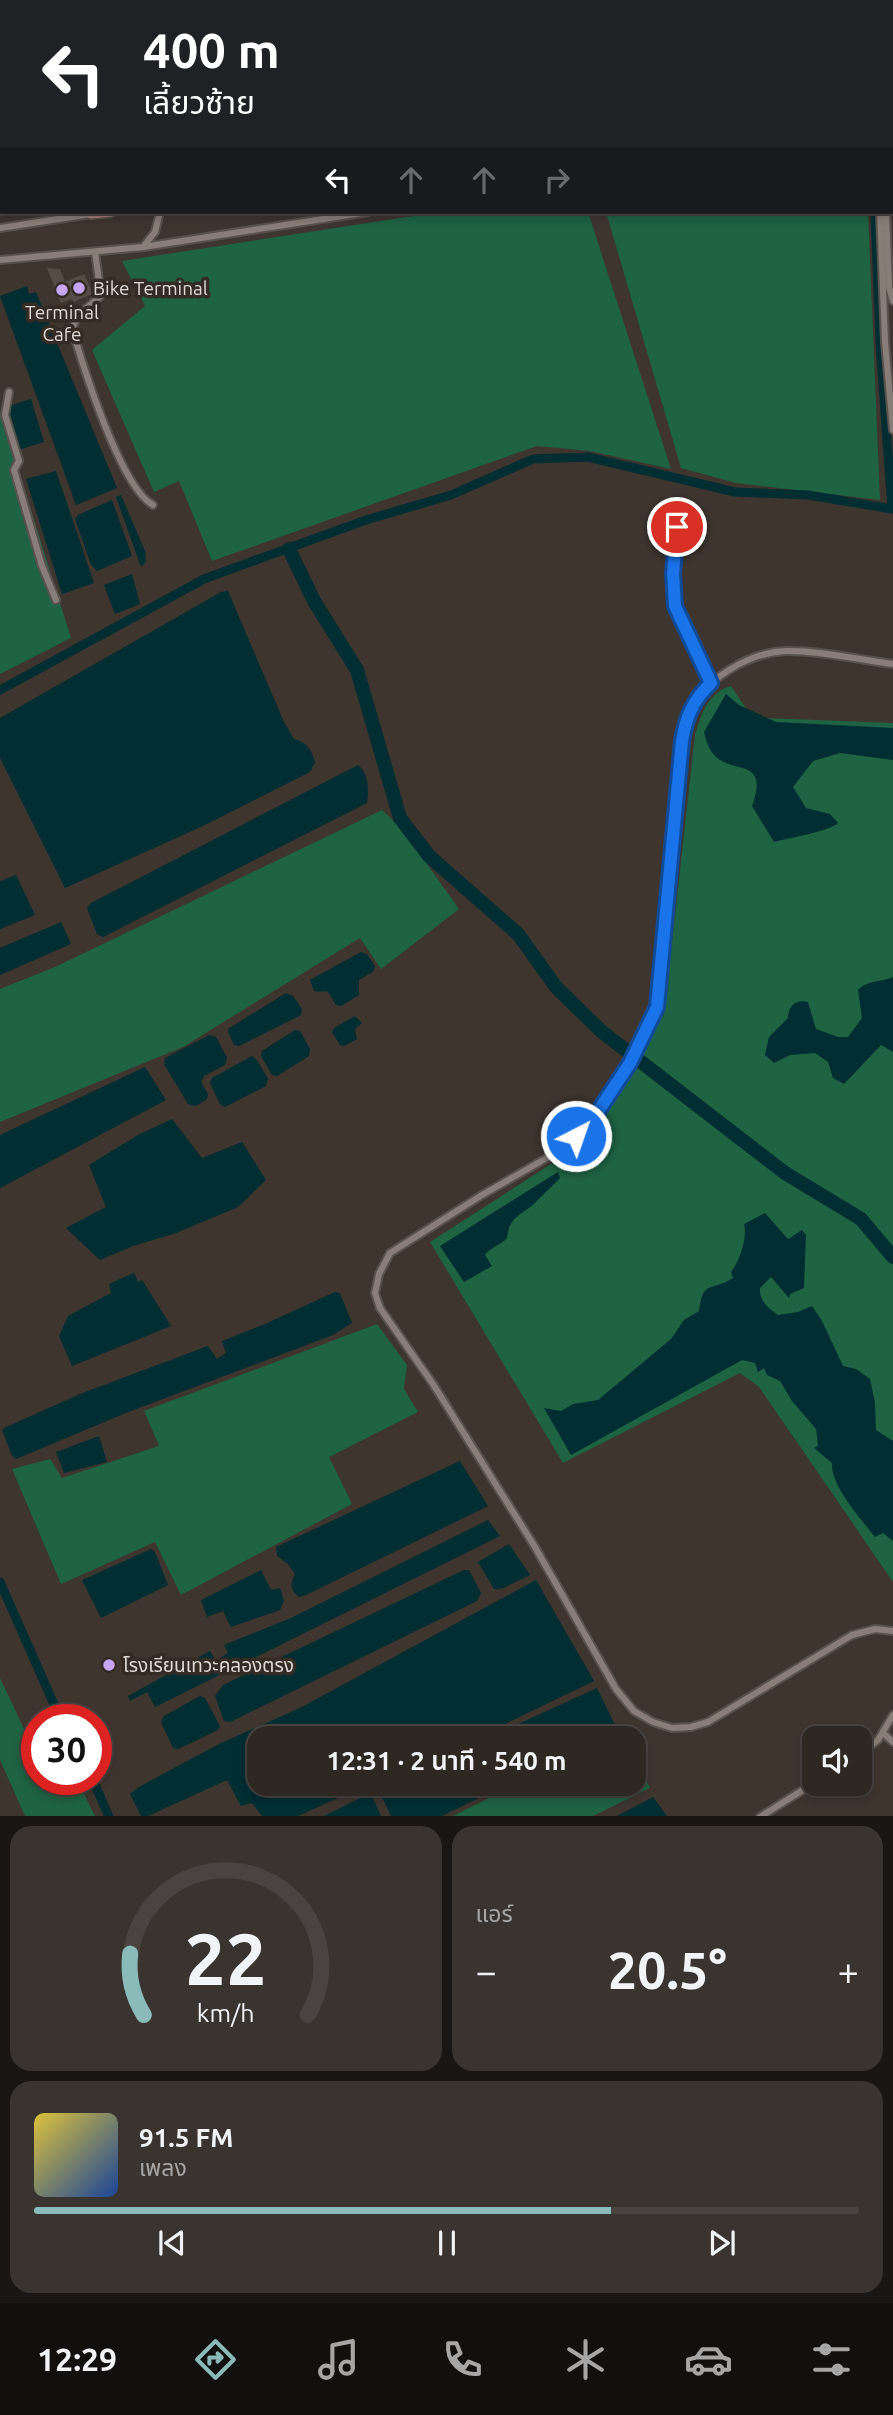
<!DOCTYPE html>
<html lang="th">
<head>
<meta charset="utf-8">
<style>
	:root { --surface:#2e2823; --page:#3a3430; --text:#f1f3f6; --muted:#a7a6a6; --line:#494441; --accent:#8bbbb9 }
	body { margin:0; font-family:Ubuntu,"Noto Sans Thai",sans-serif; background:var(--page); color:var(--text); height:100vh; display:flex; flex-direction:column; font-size:26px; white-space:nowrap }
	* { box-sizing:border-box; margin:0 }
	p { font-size:23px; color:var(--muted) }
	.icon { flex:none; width:38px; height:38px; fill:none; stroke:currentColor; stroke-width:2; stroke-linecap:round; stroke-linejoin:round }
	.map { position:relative; height:1816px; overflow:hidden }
	.sheet { display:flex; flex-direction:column; gap:10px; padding:10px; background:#191613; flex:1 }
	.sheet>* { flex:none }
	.guide { position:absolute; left:0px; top:0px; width:894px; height:214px; box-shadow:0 4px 10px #0003,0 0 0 2px var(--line); background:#202124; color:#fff; overflow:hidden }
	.fabs { position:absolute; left:802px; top:1726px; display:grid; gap:14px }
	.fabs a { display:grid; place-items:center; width:70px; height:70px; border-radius:14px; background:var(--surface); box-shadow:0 4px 10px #0003,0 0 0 2px var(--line); font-size:35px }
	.speed { position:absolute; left:21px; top:1704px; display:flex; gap:14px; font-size:35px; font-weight:700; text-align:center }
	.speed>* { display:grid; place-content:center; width:91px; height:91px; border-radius:50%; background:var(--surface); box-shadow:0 4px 10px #0003,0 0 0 2px var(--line); line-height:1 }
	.speed .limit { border:10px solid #d22; background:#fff; color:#111 }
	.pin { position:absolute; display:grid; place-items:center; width:60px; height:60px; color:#fff; margin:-30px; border:4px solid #fff; border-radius:50%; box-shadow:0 2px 7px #0007 }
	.me { position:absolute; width:77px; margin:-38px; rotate:41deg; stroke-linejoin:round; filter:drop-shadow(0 0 5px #0008) }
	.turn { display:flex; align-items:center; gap:24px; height:147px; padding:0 28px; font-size:32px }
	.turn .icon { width:91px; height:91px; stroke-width:2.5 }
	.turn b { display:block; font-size:49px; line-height:60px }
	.lanes { display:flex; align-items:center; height:66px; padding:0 28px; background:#0003; justify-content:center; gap:35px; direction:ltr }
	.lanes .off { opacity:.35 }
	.big { font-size:52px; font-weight:600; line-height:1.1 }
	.sheet .tile { flex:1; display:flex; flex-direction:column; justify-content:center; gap:10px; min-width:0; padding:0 24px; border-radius:21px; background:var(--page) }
	.sheet .dial { align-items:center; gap:0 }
	.dial svg { height:182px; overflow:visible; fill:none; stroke:var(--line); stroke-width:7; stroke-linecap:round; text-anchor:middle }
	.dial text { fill:var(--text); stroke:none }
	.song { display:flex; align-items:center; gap:21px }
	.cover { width:84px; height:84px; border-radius:10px; background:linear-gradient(135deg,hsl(50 70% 55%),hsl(220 70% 35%)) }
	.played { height:7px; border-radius:4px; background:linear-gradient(90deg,var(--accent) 70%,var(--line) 70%) }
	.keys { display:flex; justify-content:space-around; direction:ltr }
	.heat { display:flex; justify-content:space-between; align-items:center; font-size:38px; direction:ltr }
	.sheet .tiles { flex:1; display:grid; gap:10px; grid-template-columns:1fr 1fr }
	.tile:last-child { grid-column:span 2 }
	.trip { position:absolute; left:247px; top:1726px; width:399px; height:70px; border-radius:21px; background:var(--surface); box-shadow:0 4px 10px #0003,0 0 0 2px var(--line); font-weight:600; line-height:70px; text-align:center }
	.tabs { display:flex; height:112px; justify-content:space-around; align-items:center; background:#12100e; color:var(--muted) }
	.tabs .icon { width:49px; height:49px }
	.tabs .on { color:var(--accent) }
	.tabs b { font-size:32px; color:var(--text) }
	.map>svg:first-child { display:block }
</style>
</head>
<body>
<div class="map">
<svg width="893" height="1817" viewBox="0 0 893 1817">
	<rect width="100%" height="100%" fill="#3e352f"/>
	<path fill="#1e6342" d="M37 0H358L359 2H38Z
		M439 212H588L671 469 590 451 537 446 212 561 179 481 154 492 92 350 145 306 122 261Z
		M606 212H868L880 500 736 483 681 468Z
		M0 411 71 638 0 674Z
		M731 686 748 711 765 718 893 723V1582L759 1387 740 1373 563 1463 430 1242 593 1137 664 1014 695 735C701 715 708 692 731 686Z
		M382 810 402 829 459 909 381 969 360 938 183 1047 0 1122V989L55 967Z
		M377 1324 407 1365 404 1389 418 1412 329 1457 352 1504 181 1595 155 1542 61 1584 12 1469 50 1459 62 1478 159 1446 144 1411Z
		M0 1678 37 1756V1780H77L95 1816H25L0 1760Z
		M634 1756 650 1788 593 1816H453L519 1783H634Z"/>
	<path fill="#002e33" d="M27 286 29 294 36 292 117 488 76 505 0 296Z
		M31 399 44 442 18 450 5 407Z
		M56 471 94 583 62 594 26 479Z
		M121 495 145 551 146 561 141 567 116 497Z
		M112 500 132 556 97 571 91 565 75 519 78 515Z
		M132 574 140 604 115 614 104 585Z
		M228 591 283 720 294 739C307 742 312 750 315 763L310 772 203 826 65 888 0 758V718L221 592Z
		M726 694 739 705 776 722 893 728V760L840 753 813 761 793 787 806 808 830 814 838 823C830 831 789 838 774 842L752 806C769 758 735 774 716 757 709 750 706 741 704 732Z
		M358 765C369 774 369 790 367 803L103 937 97 934 87 908 91 903Z
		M16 875 35 915 0 929V881Z
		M61 922 71 944 0 975V948Z
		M361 952 367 954 375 966 374 971 359 980V995L341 1006 336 1005C324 984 330 994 314 991L310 980Z
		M893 977V1052L881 1045 844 1084 833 1078 828 1062 815 1053 790 1055 774 1063 765 1055 769 1037 788 1018C788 1006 796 999 808 1002L816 1029 838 1037H848L862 1018 858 990C869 979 880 983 893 977Z
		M286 993 293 996 302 1009 301 1015 239 1046 234 1045 228 1032 229 1028Z
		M355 1016 362 1023 355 1029 357 1039 344 1046 340 1045 332 1032 334 1028Z
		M295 1030 300 1031 310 1049 309 1056 277 1076 272 1075 261 1056 262 1051Z
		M209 1035 216 1037 227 1058 225 1065 204 1076 201 1082 208 1094 207 1099 196 1106 188 1104 164 1064 165 1058Z
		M252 1056 257 1060 268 1079 266 1086 225 1107 220 1104 210 1083 212 1078Z
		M145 1067 166 1100 0 1188V1135Z
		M172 1119 202 1158 242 1142 266 1180 238 1207 176 1233 133 1246 100 1260 66 1228 106 1207 89 1165 138 1135Z
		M558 1172 560 1178C552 1186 543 1195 535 1203 520 1216 509 1217 507 1238 501 1245 489 1248 485 1255L492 1266 464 1282 440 1246Z
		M765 1213 788 1239 802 1230 806 1235 804 1288 790 1294 789 1298 771 1277 760 1288C759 1301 768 1308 778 1315L798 1312 812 1306 822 1321 843 1366 856 1369 870 1379 875 1403 876 1430 893 1441V1541L883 1533 875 1537C861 1519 830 1485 832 1463L814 1448 818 1446 816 1429 792 1401 780 1381 767 1375 764 1368 758 1372 755 1363 742 1360 571 1455 544 1408 561 1411 573 1404 598 1400 671 1339 684 1320 699 1311C703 1279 711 1292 733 1278L731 1272C739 1263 748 1237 744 1224Z
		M134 1273 138 1282 142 1280 171 1326 72 1366 59 1336 68 1316 111 1293 109 1284Z
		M335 1292 340 1293 352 1323 333 1335 128 1412 16 1459 11 1454 2 1429 80 1394 208 1346 217 1359 226 1353 222 1341 265 1324Z
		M99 1436 107 1462 64 1473 56 1452Z
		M460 1461 488 1506 306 1595 299 1597C290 1589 290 1585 295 1574L288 1564 277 1556 276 1547Z
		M488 1520 500 1536 155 1707 147 1692 130 1701 128 1696 210 1651 216 1661 228 1653 224 1645 291 1618Z
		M509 1544 530 1575 501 1589H494L478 1562Z
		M151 1549 155 1552 168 1585 101 1618 82 1580Z
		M261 1570 271 1590 280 1588 284 1601 280 1610 231 1627 223 1611 207 1617 201 1600Z
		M464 1570H469L481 1593 477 1601 230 1722 224 1721 215 1696 223 1685Z
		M536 1580 594 1681 476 1738H259V1783H371L298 1816H262L252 1803 241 1806 227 1780 148 1816H141L130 1794 139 1787 219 1744 302 1707Z
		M597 1688 615 1725 590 1738 490 1737Z
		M200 1696 205 1698 220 1726 218 1730 178 1749 173 1748 161 1722 164 1716Z
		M394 1783H496L495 1790 442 1816H391L382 1797V1790Z
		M368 1794 372 1796 381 1816H324Z
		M653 1797 667 1816H617Z"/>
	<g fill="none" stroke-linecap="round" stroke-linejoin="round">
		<path stroke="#002e33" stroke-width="9" d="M892 90H893
			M875 212 880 343 892 509
			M0 690 204 579 366 520 451 495 533 459 588 457 735 492 808 495 893 509
			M0 1582 61 1720
			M93 1780 109 1817"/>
		<path stroke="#002e33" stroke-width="14" d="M289 549 314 601 357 670 400 818 429 856 518 934 556 987 601 1031 785 1173 861 1219 893 1257"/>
	</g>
	<path fill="#564c46" d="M47 268 60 269 65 282 84 274 93 294 73 302 72 299 61 303Z"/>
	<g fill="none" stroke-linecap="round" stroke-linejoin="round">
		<g stroke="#59524c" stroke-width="10">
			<path id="minor" d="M13 0V2
				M367 0V2
				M538 0 539 2
				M892 42H893
				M892 135 893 134
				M892 154H893
				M0 178H2
				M0 211H2
				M880 212 885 342 893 430
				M886 212 889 287 893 301
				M0 228 91 214
				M143 247 368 212
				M95 252 101 295C89 309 73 312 73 332 84 369 121 488 153 505
				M0 260 143 247 155 232 160 212
				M9 392 5 415 19 461 14 470 42 566 56 600
				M677 527 673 573 675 606 711 683
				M893 664C861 660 818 650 786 651 749 652 703 680 687 715 684 722 683 733 682 741L661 984 657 1007 639 1048 595 1116 576 1136 552 1155 482 1195 390 1253 379 1274 375 1293 380 1308 433 1384 535 1547 616 1689 634 1711 653 1722 672 1728 691 1727 708 1722 852 1635 875 1629 893 1631
				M883 1733 893 1742
				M859 1755 878 1740 893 1715
				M760 1817 814 1783"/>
		</g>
		<g stroke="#59524c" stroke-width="12">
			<path id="secondary" d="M892 62H893
				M892 111H893
				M91 214 111 212"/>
		</g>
		<g stroke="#59524c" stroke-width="16">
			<path id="motorway" d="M892 122H893"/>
		</g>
		<use href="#minor" stroke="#887e77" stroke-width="6"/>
		<use href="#secondary" stroke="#a17975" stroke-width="9"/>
		<use href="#motorway" stroke="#dc6d70" stroke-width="12"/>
	</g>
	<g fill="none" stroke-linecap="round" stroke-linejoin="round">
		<g stroke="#114b97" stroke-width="18">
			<path id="route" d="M576 1136 595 1116 630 1063 657 1007 682 741C686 717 693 700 711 683L675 606 673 573 677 527"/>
		</g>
		<use href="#route" stroke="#1a73e8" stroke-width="12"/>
	</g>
	<g fill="#c6a6f0" stroke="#342b25" stroke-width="2.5">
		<circle cx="79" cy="288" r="7"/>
		<circle cx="62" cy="290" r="7"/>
		<circle cx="109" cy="1665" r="7"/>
	</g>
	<g text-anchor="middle" stroke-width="7" stroke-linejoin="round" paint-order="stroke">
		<g font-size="19" fill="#dfdad6" stroke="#342b25" text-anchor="start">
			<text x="93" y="295">Bike Terminal</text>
			<text x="62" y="319" text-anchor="middle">Terminal<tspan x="62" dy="22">Cafe</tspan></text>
			<text x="123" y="1672">โรงเรียนเทวะคลองตรง</text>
		</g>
	</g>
</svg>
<div class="fabs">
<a><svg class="icon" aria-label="sound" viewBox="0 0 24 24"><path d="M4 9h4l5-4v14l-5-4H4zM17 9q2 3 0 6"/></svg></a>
</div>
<div class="speed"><div class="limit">30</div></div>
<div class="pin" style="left:677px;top:527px;background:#d93025"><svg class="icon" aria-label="arrive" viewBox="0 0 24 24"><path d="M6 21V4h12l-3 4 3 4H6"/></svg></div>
<svg class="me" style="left:576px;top:1136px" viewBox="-20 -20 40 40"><circle r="17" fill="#1a73e8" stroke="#fff" stroke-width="3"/><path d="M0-11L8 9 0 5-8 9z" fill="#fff"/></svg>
<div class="trip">12:31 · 2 นาที · 540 m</div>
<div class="guide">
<div class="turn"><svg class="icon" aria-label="left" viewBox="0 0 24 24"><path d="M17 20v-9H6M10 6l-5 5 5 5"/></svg><div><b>400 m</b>เลี้ยวซ้าย</div></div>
<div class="lanes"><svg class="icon" aria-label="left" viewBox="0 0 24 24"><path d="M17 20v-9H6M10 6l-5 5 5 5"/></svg><svg class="icon off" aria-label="ahead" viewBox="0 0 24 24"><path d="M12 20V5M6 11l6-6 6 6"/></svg><svg class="icon off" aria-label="ahead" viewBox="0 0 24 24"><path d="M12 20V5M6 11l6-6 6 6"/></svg><svg class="icon off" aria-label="right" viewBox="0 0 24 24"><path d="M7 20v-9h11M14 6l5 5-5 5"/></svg></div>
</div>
</div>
<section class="sheet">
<div class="tiles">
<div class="tile dial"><svg viewBox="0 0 100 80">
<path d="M14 69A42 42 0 1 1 86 69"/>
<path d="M14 69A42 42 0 0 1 8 42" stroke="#8bbbb9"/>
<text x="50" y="56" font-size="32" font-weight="700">22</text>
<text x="50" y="72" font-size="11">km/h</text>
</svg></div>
<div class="tile"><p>แอร์</p>
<div class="heat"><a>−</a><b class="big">20.5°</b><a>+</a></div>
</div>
<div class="tile">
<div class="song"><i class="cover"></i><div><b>91.5 FM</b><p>เพลง</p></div></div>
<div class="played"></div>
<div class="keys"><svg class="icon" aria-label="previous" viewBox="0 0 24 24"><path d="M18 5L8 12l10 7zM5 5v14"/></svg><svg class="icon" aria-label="pause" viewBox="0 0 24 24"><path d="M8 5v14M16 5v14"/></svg><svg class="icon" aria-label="next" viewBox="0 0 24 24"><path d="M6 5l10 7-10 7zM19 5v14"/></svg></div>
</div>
</div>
</section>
<nav class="tabs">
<b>12:29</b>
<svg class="icon on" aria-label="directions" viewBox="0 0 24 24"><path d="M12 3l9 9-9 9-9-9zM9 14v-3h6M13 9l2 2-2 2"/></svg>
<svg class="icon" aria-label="music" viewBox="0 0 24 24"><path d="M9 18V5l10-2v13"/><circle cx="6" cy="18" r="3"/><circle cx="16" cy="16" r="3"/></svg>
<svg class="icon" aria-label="phone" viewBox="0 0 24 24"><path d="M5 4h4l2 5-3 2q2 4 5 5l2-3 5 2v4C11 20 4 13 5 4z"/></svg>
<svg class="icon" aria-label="climate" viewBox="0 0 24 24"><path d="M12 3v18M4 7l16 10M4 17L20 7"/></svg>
<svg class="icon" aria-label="car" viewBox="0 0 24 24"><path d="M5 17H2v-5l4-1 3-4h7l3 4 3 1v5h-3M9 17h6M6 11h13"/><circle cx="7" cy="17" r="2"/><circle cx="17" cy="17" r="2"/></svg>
<svg class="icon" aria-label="filters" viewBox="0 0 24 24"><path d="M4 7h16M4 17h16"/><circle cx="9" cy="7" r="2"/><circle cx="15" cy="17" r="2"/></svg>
</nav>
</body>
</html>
